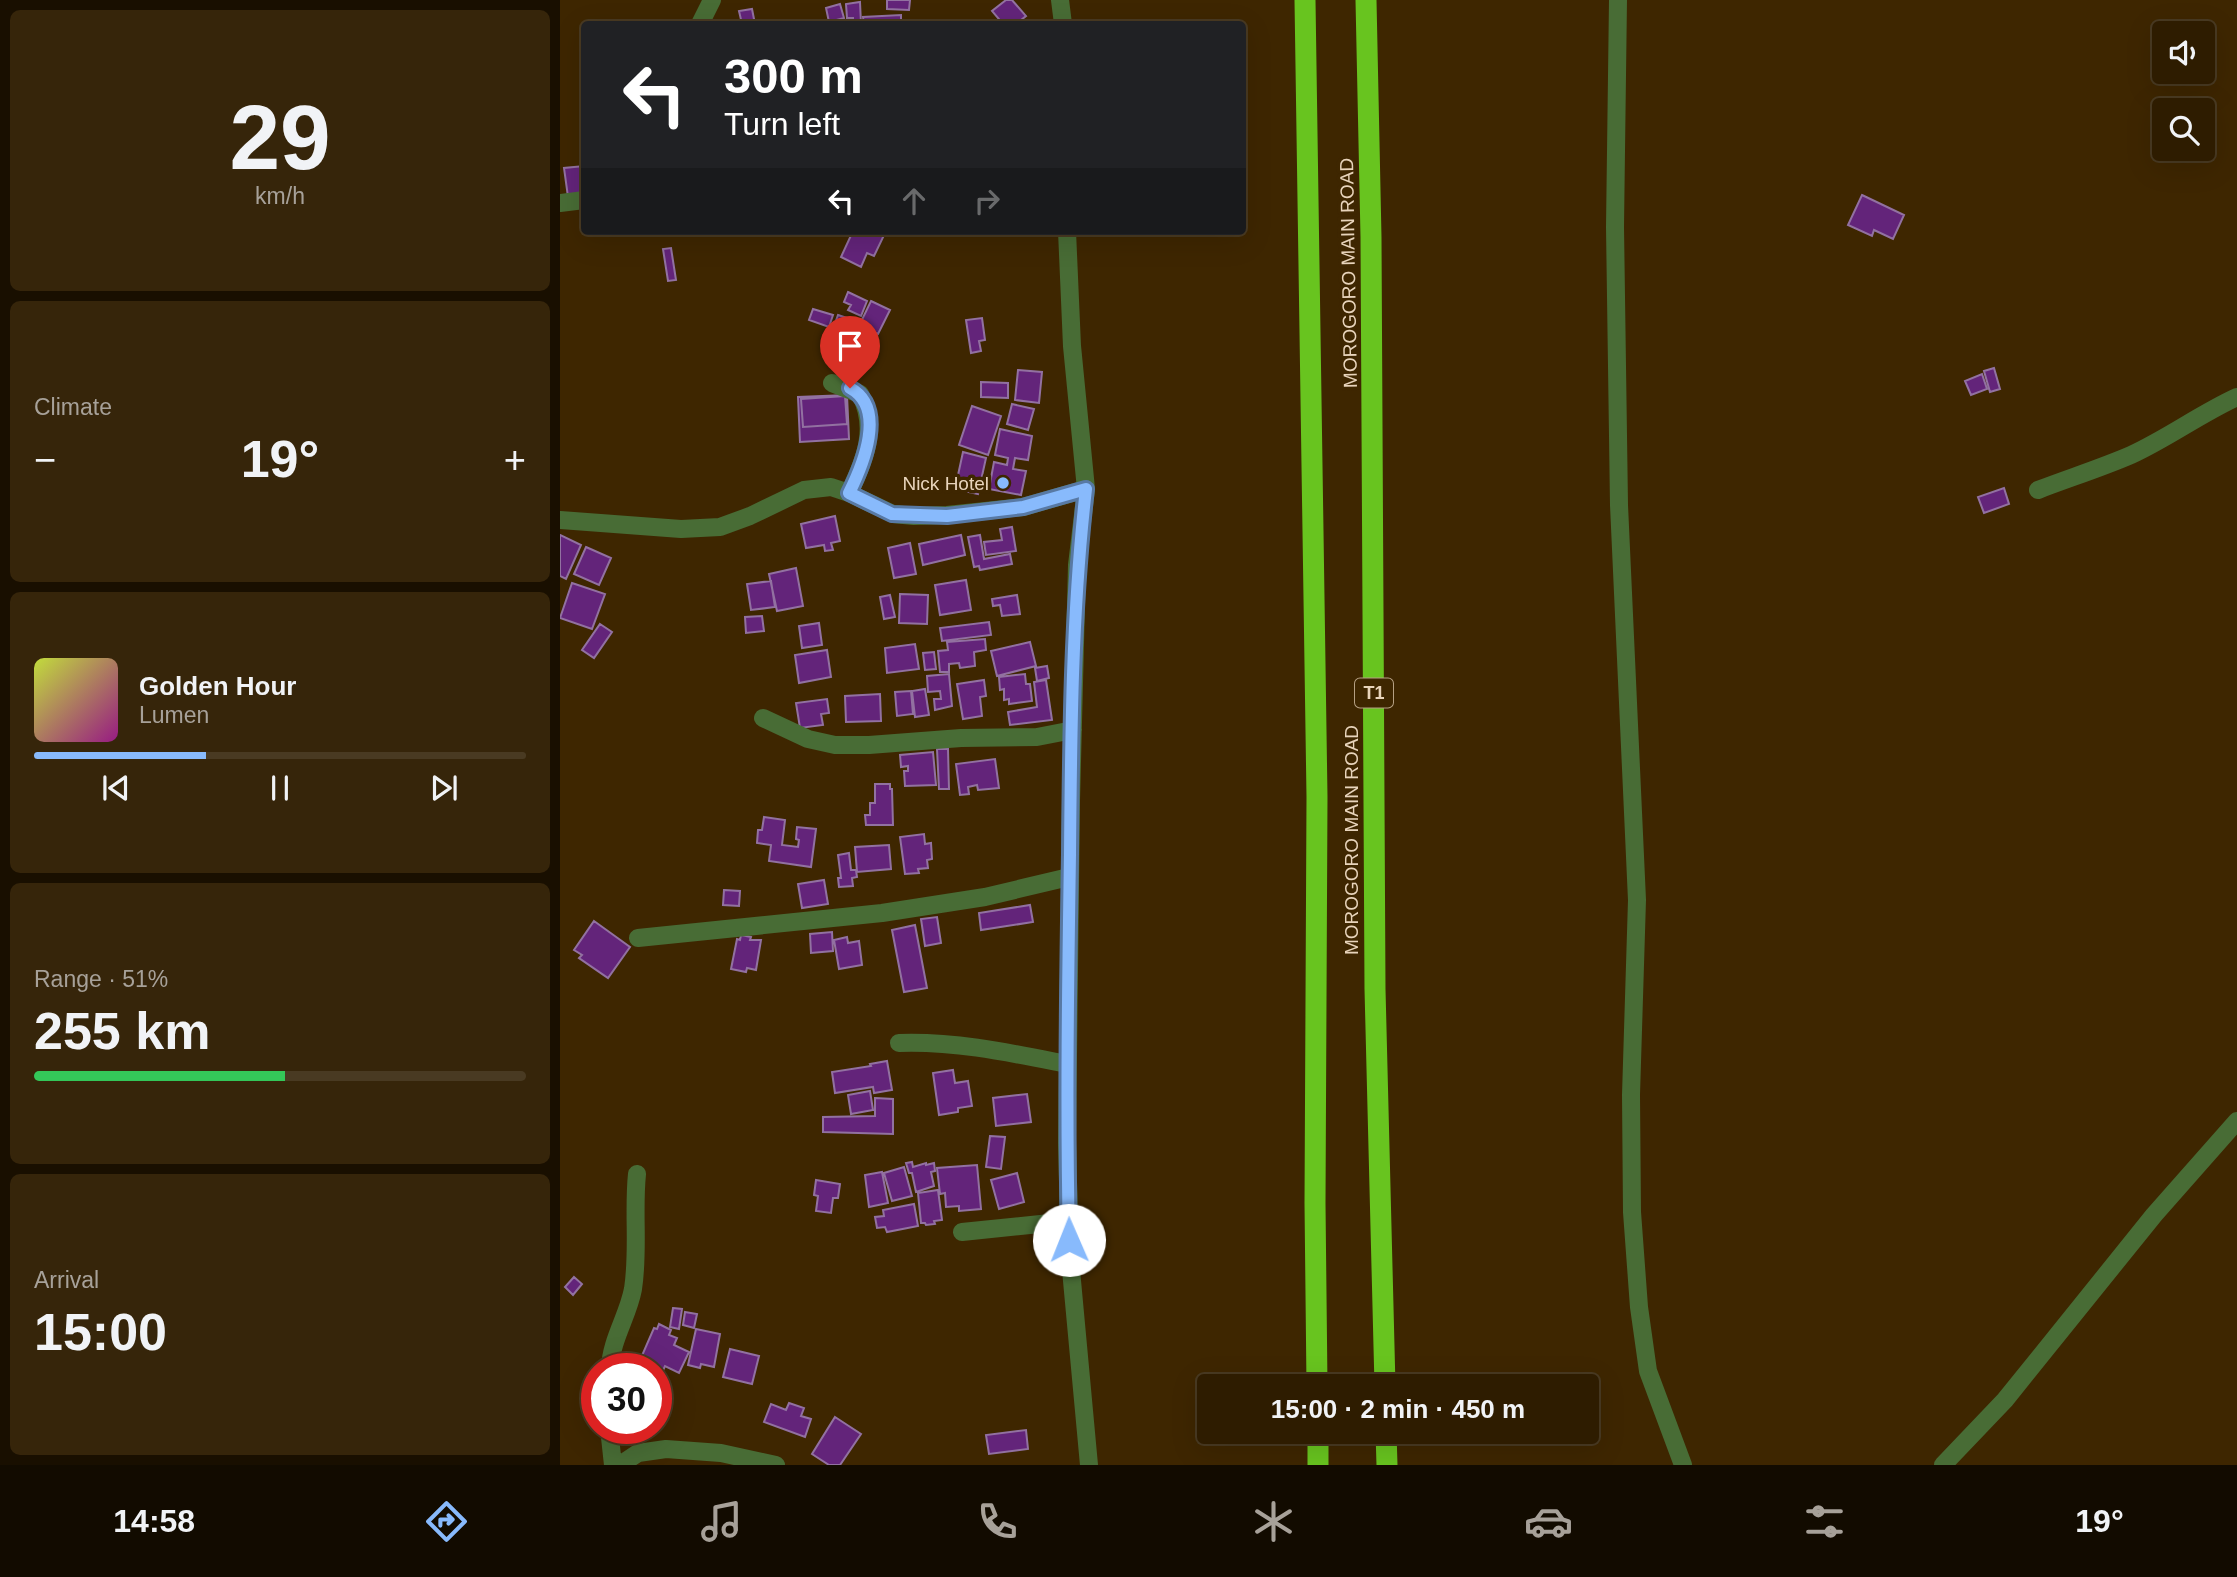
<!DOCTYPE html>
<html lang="en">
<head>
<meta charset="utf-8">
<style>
	:root { --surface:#2e1c00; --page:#36250a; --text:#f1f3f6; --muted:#a7a199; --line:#493a22; --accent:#88bafc }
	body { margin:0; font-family:Helvetica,sans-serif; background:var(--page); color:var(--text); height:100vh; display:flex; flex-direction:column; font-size:26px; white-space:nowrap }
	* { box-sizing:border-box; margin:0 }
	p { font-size:23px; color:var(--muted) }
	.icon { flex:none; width:38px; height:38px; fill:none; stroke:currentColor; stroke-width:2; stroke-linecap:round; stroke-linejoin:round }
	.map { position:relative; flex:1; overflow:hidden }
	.sheet { display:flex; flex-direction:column; gap:10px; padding:10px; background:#190f00; width:560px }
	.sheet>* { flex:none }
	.hud { position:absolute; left:21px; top:21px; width:665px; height:214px; border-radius:7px; box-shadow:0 7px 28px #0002,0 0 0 2px var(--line); background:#202124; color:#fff; overflow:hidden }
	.tools { position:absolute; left:1592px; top:21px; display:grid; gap:14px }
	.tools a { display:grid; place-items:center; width:63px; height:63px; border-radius:7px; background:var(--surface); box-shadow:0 7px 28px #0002,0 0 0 2px var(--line); font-size:35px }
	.speed { position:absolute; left:21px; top:1353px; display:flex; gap:14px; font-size:35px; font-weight:700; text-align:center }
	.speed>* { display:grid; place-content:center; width:91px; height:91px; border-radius:50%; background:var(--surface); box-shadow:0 7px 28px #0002,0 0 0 2px var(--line); line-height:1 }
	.speed .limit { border:10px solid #d22; background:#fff; color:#111 }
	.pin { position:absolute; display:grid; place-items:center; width:60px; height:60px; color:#fff; margin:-72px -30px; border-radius:50% 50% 50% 0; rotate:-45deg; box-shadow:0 0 7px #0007 }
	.pin .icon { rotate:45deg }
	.me { position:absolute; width:77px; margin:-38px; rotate:359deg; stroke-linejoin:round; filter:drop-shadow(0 0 5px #0008) }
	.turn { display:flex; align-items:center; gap:24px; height:147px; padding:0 28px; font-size:32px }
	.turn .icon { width:91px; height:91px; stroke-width:2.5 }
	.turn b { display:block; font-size:49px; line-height:60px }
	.lanes { display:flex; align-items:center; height:66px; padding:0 28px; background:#0003; justify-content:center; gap:35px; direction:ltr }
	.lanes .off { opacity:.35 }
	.big { font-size:52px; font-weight:800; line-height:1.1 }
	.sheet .tile { flex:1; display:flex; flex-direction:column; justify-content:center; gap:10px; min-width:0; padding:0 24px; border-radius:10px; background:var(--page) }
	.sheet .dial { align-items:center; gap:0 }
	.dial b { font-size:91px; line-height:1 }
	.song { display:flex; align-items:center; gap:21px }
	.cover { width:84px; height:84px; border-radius:10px; background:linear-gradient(135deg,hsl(70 70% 55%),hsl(310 70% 35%)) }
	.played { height:7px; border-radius:4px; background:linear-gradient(90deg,var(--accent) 35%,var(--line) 35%) }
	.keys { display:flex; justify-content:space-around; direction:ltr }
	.heat { display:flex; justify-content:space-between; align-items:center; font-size:38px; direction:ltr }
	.charge { height:10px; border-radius:5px; background:linear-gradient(90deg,#34c759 51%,var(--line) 0) }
	.trip { position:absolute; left:637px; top:1374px; width:402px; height:70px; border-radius:7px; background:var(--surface); box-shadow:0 7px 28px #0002,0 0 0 2px var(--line); font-weight:800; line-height:70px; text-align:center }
	.menu { display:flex; height:112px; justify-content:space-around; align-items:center; background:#120b00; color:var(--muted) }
	.menu .icon { width:49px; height:49px }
	.menu .selected { color:var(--accent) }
	.menu b { font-size:32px; color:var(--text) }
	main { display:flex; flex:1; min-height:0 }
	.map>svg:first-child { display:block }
</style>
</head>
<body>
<main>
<section class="sheet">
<div class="tile dial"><b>29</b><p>km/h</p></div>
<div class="tile"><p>Climate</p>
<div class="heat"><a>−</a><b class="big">19°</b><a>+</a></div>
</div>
<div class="tile">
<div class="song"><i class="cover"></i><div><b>Golden Hour</b><p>Lumen</p></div></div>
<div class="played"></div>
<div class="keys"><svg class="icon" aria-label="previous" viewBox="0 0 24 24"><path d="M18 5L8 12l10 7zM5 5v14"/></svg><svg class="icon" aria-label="pause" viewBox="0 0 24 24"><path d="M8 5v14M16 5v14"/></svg><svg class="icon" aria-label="next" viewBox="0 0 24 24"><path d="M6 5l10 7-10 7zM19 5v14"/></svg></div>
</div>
<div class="tile"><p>Range · 51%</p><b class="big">255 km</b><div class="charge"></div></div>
<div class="tile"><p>Arrival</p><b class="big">15:00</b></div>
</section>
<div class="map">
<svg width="1677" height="1465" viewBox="0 0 1677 1465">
	<rect width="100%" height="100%" fill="#3e2600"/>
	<path fill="#63247a" stroke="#9271a1" stroke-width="2" d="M327 0H350L349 10 327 9Z
		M446 0H452L466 16 456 24H443L432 11Z
		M300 2 301 24H293V18H287L286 4Z
		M280 4 284 18 269 22 266 8Z
		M192 9 195 24H182L179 11Z
		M341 15V24H304L303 17Z
		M24 166V195L8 197 4 168Z
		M1302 195 1344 215 1333 239 1314 230 1312 236 1288 225Z
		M293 231H326L314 256 307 253 301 267 281 257Z
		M111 248 116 280 108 281 103 249Z
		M288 292 307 301 301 316 288 310 291 305 284 302Z
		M311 301 330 310 318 334 311 331 308 338 296 332Z
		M253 309 273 315 269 327 249 320Z
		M278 315 296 321 292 335 273 329Z
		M422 318 425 340 419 341 421 351 411 353 406 320Z
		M1434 368 1440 389 1430 392 1424 371Z
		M458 370 482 372 479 403 455 400Z
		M1422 374 1427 389 1411 395 1405 381Z
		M421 382 448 383V398L421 397Z
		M287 395 289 439 240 442 238 397Z
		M285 396 287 424 243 427 241 399Z
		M452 404 474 409 468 430 447 424Z
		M412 406 441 416 428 455 399 445Z
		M440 429 472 436 468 460 455 458 453 469 466 471 461 495 429 489 434 462 447 465 448 458 435 455Z
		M403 452 426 458 418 494 395 489Z
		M1444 488 1449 504 1424 513 1418 497Z
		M275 516 280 541 271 543 273 550 265 551 264 545 246 548 241 524Z
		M452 527 456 551 426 555 424 542 442 540 440 529Z
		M0 535 21 545 6 579 0 576Z
		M401 535 405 555 363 565 359 544Z
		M420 535 424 559 450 554 452 564 420 570 419 566 414 567 408 537Z
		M350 543 356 574 334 578 328 548Z
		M26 547 51 558 39 585 14 574Z
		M236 568 243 606 217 611 209 574Z
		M406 580 411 610 380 615 375 585Z
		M211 581 215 607 191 610 187 584Z
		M12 583 45 594 32 629 0 618Z
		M340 594 368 595 367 624 339 623Z
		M330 595 335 617 324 619 320 597Z
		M457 595 460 614 442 616 440 605 433 606 432 599Z
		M202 616 204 631 186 633 185 617Z
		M429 622 431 635 382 641 380 628Z
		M259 623 262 645 242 648 239 626Z
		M40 624 52 632 34 658 22 650Z
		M425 639 426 650 414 652 415 666 400 668 399 663 389 664V672H380L378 651 388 650 387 642Z
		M470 642 476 666 437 676 431 651Z
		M355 644 359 669 327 673 325 648Z
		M267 650 271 677 239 683 235 655Z
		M374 652 376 669 365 670 363 653Z
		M487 666 489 678 477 681 475 668Z
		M389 674 392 706 375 710 374 699H381L380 691 368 692 367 676Z
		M465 674 466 684H470L472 701 449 704V699L444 700V689L440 690 439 677Z
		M424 680 426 696 420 697 422 716 403 719 397 684Z
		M486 680 492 720 450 725 448 712 477 707 474 682Z
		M365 689 369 715 355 717 352 691Z
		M351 691 353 714 337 716 335 692Z
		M320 694 321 721 286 722 285 696Z
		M267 699 269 713 261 714 263 725 240 728 236 703Z
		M377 749H388L389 789H379Z
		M373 752 376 785 345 786 344 771H348V766L341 767 340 755Z
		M435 759 439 788 418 790 417 785 408 787 409 794 400 795 396 764Z
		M315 784H330V789H332L333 825H306L305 815H310V803H315Z
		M204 817 225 820 222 845 238 847 239 840 236 839 237 827 256 829 251 867 209 861 211 845 197 843 198 830H202Z
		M364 834 365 844 371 843 372 859 367 860 368 868 358 869 359 873 345 874 340 837Z
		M329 845 331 869 297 872 295 847Z
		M289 853 291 870H296L297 877 292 878 293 886 279 887 278 878H281L278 855Z
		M264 880 268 904 242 908 238 884Z
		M164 890 180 891 179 906 163 905Z
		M470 905 473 922 421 930 419 913Z
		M377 917 381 943 365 946 361 919Z
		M34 921 70 947 48 978 19 958 22 955 14 950Z
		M355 925 367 988 344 992 332 930Z
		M272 932 273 951 251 953 250 934Z
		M181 935 191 937 190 940H201L196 970 187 968 186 972 171 969 177 939 180 940Z
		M287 937 288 943 299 941 302 965 279 969 274 940Z
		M327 1061 332 1090 314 1093 313 1087 275 1093 272 1072 311 1066 310 1064Z
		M393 1070 395 1083 408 1081 412 1106 398 1108V1112L379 1115 373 1073Z
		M310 1091 313 1110 291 1114 288 1095Z
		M467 1094 471 1122 436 1126 433 1098Z
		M315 1098 333 1099V1134L263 1132V1117L315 1116Z
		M430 1136 445 1137 441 1169 426 1167Z
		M352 1162 353 1167 366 1163V1165L374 1163 375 1171 371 1172 374 1186 356 1192 352 1173H349L346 1163Z
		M417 1165 421 1209 399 1211V1206L386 1207 385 1193 380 1194 377 1168Z
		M344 1167 352 1196 332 1201 324 1173Z
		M322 1172 328 1203 309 1207 305 1175Z
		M457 1173 464 1202 439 1209 431 1180Z
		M256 1180 280 1184 278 1198H273L271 1213 256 1211 258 1196 254 1195Z
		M378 1190 382 1220 374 1221 375 1224 366 1225 365 1223H361L358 1193Z
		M354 1204 358 1226 327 1232 325 1227 317 1228 315 1217 324 1216 323 1210Z
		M14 1277 22 1284 13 1295 5 1287Z
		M113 1308 122 1309 119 1329 110 1327Z
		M125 1312 137 1314 134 1328 123 1325Z
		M99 1324 111 1330 109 1335 117 1338 114 1345 129 1352 119 1373 105 1366 100 1377 96 1375V1368L77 1367 94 1328 97 1329Z
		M136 1329 160 1334 154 1367 141 1364 140 1368 128 1365Z
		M170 1349 199 1356 192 1384 163 1377Z
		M229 1403 244 1408 241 1416 251 1419 245 1437 204 1422 211 1404 226 1410Z
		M275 1417 301 1434 280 1465H269L252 1454Z
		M466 1430 468 1449 429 1454 426 1435Z"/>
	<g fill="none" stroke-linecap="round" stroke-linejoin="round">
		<path stroke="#486c35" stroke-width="18" d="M500 0 503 24
			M1058 0 1055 227 1059 505 1077 900 1071 1095 1072 1212 1079 1307 1088 1371 1123 1465
			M140 24 152 0
			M0 203 24 200
			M507 231 512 346 526 489 517 565 511 801 507 1143 510 1259 529 1465
			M272 383 300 394C318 428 305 460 289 493
			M1478 490C1509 478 1541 468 1571 455 1608 438 1640 414 1677 397
			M0 520 121 529 160 527 190 516 244 490 271 487 289 493 333 514 354 516 387 515 463 507 526 489
			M203 718 248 739 275 745H309L401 738 477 737 513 730
			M78 938 322 913 425 897 509 877
			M339 1043C396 1041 451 1053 507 1064
			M402 1232 509 1221
			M50 1368C51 1340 68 1316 73 1289 79 1250 73 1212 77 1174
			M49 1428 53 1465
			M60 1465 78 1453 106 1449 161 1453 216 1465
			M1383 1465 1445 1400 1594 1215 1677 1121"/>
		<path stroke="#68c41f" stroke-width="21" d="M745 0 757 797 755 1203 757 1386
			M806 0 811 237 815 989 825 1386
			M758 1432V1465
			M826 1432 827 1465"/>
	</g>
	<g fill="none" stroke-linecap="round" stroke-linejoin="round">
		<g stroke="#5879a4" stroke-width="18">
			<path id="route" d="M290 388C327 408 303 465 289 493L332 514 387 516 463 507 526 489C512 610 511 732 510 854 508 983 506 1111 509 1240"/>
		</g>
		<use href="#route" stroke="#88bafc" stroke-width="12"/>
	</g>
	<circle fill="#88bafc" stroke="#3e2600" stroke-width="2.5" cx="443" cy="483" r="7"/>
	<g text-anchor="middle" stroke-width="7" stroke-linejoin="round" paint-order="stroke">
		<rect fill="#3e2600" stroke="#b5a083" stroke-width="2" x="795" y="678.5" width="38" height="29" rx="5"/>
		<g font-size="18" font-weight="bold" fill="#e8d4bb">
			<text x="814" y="699">T1</text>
		</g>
		<g font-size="19" fill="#e8d4bb" stroke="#3e2600">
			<text transform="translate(788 273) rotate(-91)" y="7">MOROGORO MAIN ROAD</text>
			<text transform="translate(791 840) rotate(-90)" y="7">MOROGORO MAIN ROAD</text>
		</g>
		<g font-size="19" fill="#e8d4bb" stroke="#3e2600" text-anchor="end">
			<text x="429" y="490">Nick Hotel</text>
		</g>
	</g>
</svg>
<div class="tools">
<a><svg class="icon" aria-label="sound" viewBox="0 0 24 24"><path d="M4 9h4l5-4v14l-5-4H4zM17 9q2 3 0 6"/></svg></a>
<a><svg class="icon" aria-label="search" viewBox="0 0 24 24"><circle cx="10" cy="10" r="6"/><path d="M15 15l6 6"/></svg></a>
</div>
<div class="speed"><div class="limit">30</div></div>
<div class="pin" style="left:290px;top:388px;background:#d93025"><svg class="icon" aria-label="arrive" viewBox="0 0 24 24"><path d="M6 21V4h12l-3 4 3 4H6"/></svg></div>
<svg class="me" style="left:509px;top:1240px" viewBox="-20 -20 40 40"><circle r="19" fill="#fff"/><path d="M0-13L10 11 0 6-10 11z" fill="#88bafc"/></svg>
<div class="trip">15:00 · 2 min · 450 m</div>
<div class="hud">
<div class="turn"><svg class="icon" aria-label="left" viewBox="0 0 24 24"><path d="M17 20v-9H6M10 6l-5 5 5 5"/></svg><div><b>300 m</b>Turn left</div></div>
<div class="lanes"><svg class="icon" aria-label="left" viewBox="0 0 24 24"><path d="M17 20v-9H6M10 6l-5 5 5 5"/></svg><svg class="icon off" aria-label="ahead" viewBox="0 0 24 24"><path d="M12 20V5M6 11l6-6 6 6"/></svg><svg class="icon off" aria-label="right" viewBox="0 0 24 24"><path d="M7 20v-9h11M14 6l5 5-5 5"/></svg></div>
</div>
</div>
</main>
<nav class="menu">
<b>14:58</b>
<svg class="icon selected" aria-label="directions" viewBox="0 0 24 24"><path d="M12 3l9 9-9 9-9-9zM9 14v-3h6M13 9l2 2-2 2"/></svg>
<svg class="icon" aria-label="music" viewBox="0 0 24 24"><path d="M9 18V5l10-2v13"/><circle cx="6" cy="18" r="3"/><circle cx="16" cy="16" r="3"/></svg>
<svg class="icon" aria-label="phone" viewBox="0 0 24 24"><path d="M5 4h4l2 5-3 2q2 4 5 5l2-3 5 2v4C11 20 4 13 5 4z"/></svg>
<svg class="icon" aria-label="climate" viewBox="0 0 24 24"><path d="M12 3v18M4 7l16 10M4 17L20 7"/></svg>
<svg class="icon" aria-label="car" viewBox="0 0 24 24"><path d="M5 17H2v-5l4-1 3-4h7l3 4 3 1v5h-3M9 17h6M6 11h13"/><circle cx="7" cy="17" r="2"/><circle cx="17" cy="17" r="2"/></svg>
<svg class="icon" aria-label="filters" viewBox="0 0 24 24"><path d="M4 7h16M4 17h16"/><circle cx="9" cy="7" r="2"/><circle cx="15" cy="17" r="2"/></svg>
<b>19°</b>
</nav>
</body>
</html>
